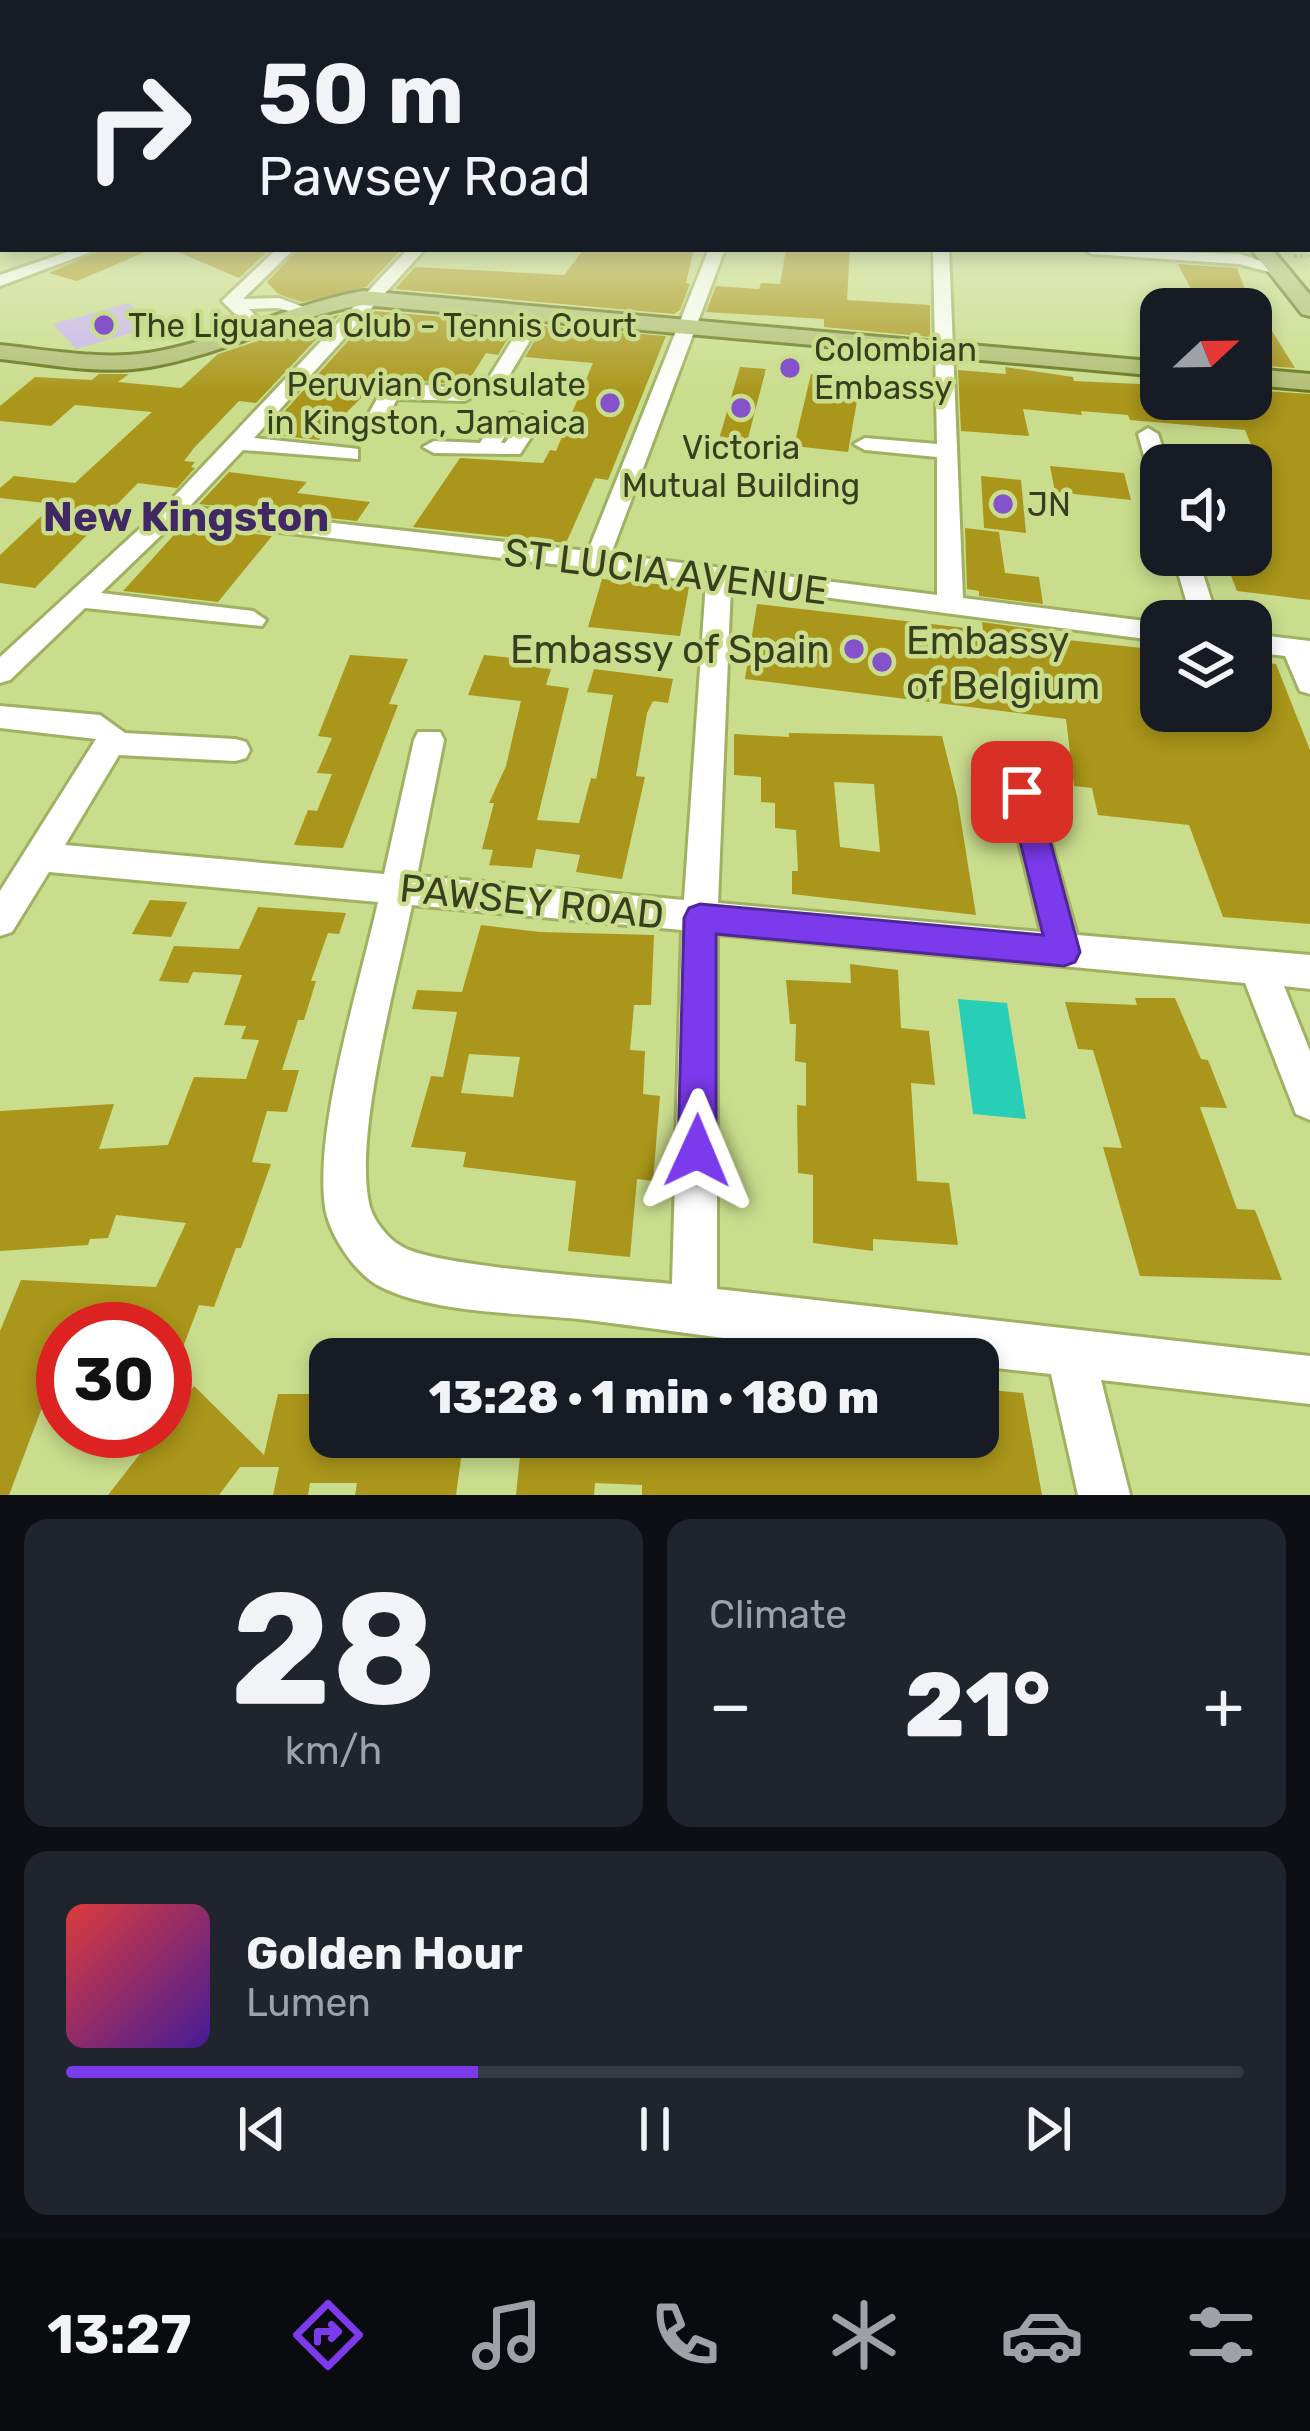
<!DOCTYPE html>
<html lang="en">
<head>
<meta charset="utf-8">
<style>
	:root { --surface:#171b24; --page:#20242c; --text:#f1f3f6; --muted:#9ea1a6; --line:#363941; --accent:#7c3aed }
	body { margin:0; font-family:Rubik,sans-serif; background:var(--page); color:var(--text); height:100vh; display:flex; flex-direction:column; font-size:45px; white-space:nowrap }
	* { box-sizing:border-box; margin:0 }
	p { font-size:39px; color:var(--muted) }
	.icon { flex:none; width:66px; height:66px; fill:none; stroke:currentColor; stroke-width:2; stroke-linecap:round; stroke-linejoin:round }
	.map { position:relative; height:1495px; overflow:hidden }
	.side { display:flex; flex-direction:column; gap:24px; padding:24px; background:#0d0f14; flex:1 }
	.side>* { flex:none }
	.hud { position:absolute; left:0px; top:0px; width:1311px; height:252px; box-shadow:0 6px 18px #0003; background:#171b24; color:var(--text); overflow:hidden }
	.needle { width:78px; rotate:68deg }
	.tools { position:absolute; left:1140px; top:288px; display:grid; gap:24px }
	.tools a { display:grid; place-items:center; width:132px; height:132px; border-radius:24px; background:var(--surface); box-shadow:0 6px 18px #0003; font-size:60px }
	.speed { position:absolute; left:36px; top:1302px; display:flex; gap:24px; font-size:60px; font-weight:700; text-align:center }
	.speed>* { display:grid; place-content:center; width:156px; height:156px; border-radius:50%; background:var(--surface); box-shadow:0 6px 18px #0003; line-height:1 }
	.speed .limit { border:18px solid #d22; background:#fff; color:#111 }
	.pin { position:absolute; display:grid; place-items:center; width:102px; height:102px; color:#fff; margin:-51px; border-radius:24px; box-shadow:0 6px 18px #0006 }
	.me { position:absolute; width:132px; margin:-66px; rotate:1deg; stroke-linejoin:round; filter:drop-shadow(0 0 9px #0008) }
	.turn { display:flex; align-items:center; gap:42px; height:252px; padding:0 60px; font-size:54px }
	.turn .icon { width:156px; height:156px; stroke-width:2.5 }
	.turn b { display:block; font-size:84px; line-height:102px }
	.big { font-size:90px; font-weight:800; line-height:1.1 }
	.side .card { flex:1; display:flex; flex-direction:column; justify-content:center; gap:18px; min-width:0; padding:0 42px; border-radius:24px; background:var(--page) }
	.side .dial { align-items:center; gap:0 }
	.dial b { font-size:156px; line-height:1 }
	.song { display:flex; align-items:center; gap:36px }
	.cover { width:144px; height:144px; border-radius:18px; background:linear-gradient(135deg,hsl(0 70% 55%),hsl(260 70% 35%)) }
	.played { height:12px; border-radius:6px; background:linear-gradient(90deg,var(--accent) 35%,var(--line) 35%) }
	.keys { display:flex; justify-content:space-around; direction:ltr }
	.heat { display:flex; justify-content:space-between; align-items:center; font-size:66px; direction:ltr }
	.side .tiles { flex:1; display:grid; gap:24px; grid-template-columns:1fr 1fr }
	.card:last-child { grid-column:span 2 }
	.trip { position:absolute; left:309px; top:1338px; width:690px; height:120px; border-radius:24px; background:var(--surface); box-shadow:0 6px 18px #0003; font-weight:800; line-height:120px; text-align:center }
	.dock { display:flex; height:192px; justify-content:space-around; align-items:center; background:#090b0e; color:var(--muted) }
	.dock .icon { width:84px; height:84px }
	.dock .active { color:var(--accent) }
	.dock b { font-size:54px; color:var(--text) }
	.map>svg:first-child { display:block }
</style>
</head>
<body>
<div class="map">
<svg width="1310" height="1495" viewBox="0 0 1310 1495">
	<rect width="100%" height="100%" fill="#cadd8c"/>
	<path fill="#c8b4f3" d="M129 303 155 326 76 349 53 324Z"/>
	<path fill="#29ceb6" d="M958 999 1007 1003 1026 1119 973 1114Z"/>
	<path fill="#a9961a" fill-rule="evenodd" d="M103 249H152L77 281 49 273Z
		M171 249H265L269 250 239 278Z
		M298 249H402L366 287 302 302 278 294 267 282Z
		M584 249H694L686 283 690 284 680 310 674 314 395 289 415 267 564 275Z
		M786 249H850L847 300 930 305V337L824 327V319L706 312 716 286 759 289 761 283 780 284Z
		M1178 264 1237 268 1247 295 1192 291Z
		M1251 301 1272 331 1295 368 1251 365Z
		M375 311 517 323 498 355 486 353 466 385 413 380 375 384 319 440 264 434Z
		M340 314 256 403 239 401 194 448 184 461 195 462 191 467 195 468 177 488 138 483 35 588 0 583V555L54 504 0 498V488L14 476 75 483 152 412 75 405 51 426 0 421V406L35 377 92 380 99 374H129L118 382 181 388 218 354Z
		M544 326 666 336 608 480 595 478 566 543 413 527 460 458 543 463 550 450 556 451 593 363 525 357Z
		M740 367 766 369 747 442 719 439Z
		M1005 367 1073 377 1074 381 1161 385V399H1251V390L1310 394V600L1237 591 1223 555H1251V485L1268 486 1245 430 1130 420 1128 415 1081 411 1082 415 1023 409 1029 436 961 431 958 370 1006 374Z
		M811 374 861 379 848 452 794 446Z
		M1050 466 1124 473 1131 500 1055 492Z
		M229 472 307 482 297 493 370 502 357 521 199 504Z
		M981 476 1021 480 1026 533 984 528Z
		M183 525 272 536 218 602 123 591Z
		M965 528 999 532 1005 573 1039 577 1043 604 979 596V591L967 589Z
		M602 579 689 587 680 636 588 627Z
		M757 604 983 630 982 622 1048 631 1049 638 1161 650V711H1251V661L1276 664 1310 750V924L1223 917 1189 825 1098 815 1092 788 1074 786 1066 719 745 679Z
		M350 655 408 659 389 704 398 705 343 848 294 845 308 810 317 811 332 774 317 773 332 738 318 736Z
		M484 655 541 661 539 668 551 669 546 685 569 688 537 820 579 823 591 778 596 779 613 695 587 692 594 669 673 679 668 703 653 701 647 713 636 776 645 777 622 879 576 872 580 855 536 849 532 868 489 865 493 850 482 849 494 803H489L506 766 521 701 468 695Z
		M789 733 942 736 957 796 976 915 792 894V871H798L796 830 775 828V803L761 802V777L734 775V734L789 737ZM834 782 874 784 880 852 840 847Z
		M150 900 187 902 171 937 132 934Z
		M258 907 346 913 339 934 328 933 311 981H316L304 1020H298L282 1070H299L287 1112 267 1111 252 1162 271 1164 241 1248H236L214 1307 199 1305 167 1389 165 1329H124L126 1323 77 1315 72 1329H63V1352L9 1495H0V1331L21 1280 156 1287 186 1223 116 1215 108 1238 90 1239 88 1245 0 1251V1111L114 1104 99 1149 168 1145 194 1077 246 1079 259 1040 241 1039 246 1026 224 1025 242 975 193 972 188 983 159 981 174 946 239 949Z
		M481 925 540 932 654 935 651 1005H634L630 1050 645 1051 643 1094 660 1096 653 1181 637 1179 630 1257 568 1251 576 1181 463 1167 466 1152 411 1147 431 1076 443 1077 457 1012 412 1009 417 990 462 992ZM469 1054 520 1057 513 1097 461 1093Z
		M850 964 898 970 901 1028 929 1031 935 1085 911 1083 917 1181 949 1183 958 1245 873 1239V1251L813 1243V1175L798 1173 797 1105 806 1106V1063L795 1061 796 1024H790L786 980 851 983Z
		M1135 998H1175L1201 1059 1208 1060 1227 1108 1200 1107 1237 1209 1255 1210 1282 1280 1140 1276 1103 1147 1122 1148 1093 1050 1078 1049 1065 1002 1137 1005Z
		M194 1386 264 1455 278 1394H330V1437H464L456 1495H355L357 1483H310L308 1495H273L279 1467H240L219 1495H108L158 1431H165V1423Z
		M978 1389 1023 1393 1042 1495H642V1485L595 1483 594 1495H516L522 1437H978Z"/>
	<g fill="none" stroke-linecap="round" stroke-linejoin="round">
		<g stroke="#a0b162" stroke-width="6">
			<path id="minor" d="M0 194H3L0 203Z
				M1308 223H1310V231H1308Z
				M76 249H99L0 286V275Z
				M277 249H294L243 299 279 298 309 309 300 314 278 308 249 309 264 324 249 328 222 301Z
				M408 249H425L254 438 350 448 358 449V459L243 450 189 507 588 551 709 249H725L611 554 937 595V457L865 450 854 444 865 438 937 444 933 249H949L963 598 1161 623V641L731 585 718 903 1041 932 997 752 1001 744H1023L1077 935 1310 955V989L1284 986 1310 1051V1120L1296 1114 1245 983 717 934V1289L1310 1356V1404L1101 1380 1130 1495H1078L1051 1374 978 1366V1359C845 1359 711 1335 579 1319 521 1313 433 1313 381 1287 356 1275 329 1235 325 1207 314 1127 360 984 378 902L49 872 12 932 0 936V891L96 739 0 728V706L100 715 125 733 235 739 246 742 250 750 246 758 235 761 119 755 65 845 384 874 414 740 418 732H440L444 740 417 876 684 900 706 582 177 520 101 593 253 611 266 620 262 626 85 608 10 680 0 683V657L172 499ZM412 905 682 930 672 1284C623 1279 432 1267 401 1246 387 1238 372 1219 369 1203 354 1133 397 980 412 905Z
				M1084 249 1240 254 1285 269 1277 274 1239 264 1092 254Z
				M526 318 541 322 500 391H486L483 387Z
				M413 384 465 389 475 395 465 401 397 399 389 414 410 421V429L370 421 367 417 382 390Z
				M513 413 541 422 520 454 434 453 423 447 434 441 480 443 494 419ZM518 426 505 443H501L509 427Z
				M1148 428 1158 434 1168 465H1161V484L1150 477 1138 434Z
				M1173 555H1197L1218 621H1192Z
				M1251 634 1310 641V694L1300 691 1285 656 1251 652Z"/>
		</g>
		<g stroke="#67761d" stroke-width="6">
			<path id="major" d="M1251 249H1272L1310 295V316L1302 314Z
				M363 291 1161 362V376L363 305C289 317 223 355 149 367 99 375 49 364 0 359V345C49 350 99 360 148 353 222 341 289 304 363 291Z
				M1251 369 1310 374V390L1251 385Z"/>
		</g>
		<path stroke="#909e60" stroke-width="3" stroke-dasharray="3 3" stroke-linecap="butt" d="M1294 256H1310"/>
		<use href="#minor" fill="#fff" fill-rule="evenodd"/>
		<use href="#major" fill="#b3bf77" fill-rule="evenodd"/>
	</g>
	<linearGradient id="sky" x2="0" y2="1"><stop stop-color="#5bbed4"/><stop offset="0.47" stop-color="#e7f0cb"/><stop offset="1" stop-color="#e7f0cb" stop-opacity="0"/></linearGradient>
	<rect width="1310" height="395" fill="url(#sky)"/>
	<path fill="#7c3aed" stroke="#51269a" stroke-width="3" d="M1022 781 1032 784 1037 792 1080 952 1075 962 1064 966 716 934V1151L711 1164 697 1170 684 1164 678 1151 684 918 689 908 700 904 1043 935 1008 792 1012 784Z"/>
	<g fill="#8452cb" stroke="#cadd8c" stroke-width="4.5">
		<circle cx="104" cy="325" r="12"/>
		<circle cx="790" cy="368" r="12"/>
		<circle cx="610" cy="403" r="12"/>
		<circle cx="741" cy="408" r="12"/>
		<circle cx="1003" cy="504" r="12"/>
		<circle cx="854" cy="649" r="12"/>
		<circle cx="882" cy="662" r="12"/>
	</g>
	<g text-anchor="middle" stroke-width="9" stroke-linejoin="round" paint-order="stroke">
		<g font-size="33" fill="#383f1e" stroke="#cadd8c" text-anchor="start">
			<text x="128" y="337">The Liguanea Club - Tennis Court</text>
			<text x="814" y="361">Colombian<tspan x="814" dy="38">Embassy</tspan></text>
			<text x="586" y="396" text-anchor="end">Peruvian Consulate<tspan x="586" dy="38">in Kingston, Jamaica</tspan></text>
			<text x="741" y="459" text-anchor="middle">Victoria<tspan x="741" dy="38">Mutual Building</tspan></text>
			<text x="1027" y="516">JN</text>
		</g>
		<g font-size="39" fill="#383f1e" stroke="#cadd8c">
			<text transform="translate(666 571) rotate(7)" y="14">ST LUCIA AVENUE</text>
			<text transform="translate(532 901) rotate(6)" y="14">PAWSEY ROAD</text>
		</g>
		<g font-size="39" fill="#383f1e" stroke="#cadd8c" text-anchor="start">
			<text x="906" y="654">Embassy<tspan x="906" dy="45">of Belgium</tspan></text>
			<text x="830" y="663" text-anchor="end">Embassy of Spain</text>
		</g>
		<g font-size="42" font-weight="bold" fill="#3f2863" stroke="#cadd8c">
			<text x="186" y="531">New Kingston</text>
		</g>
	</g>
</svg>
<div class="tools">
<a><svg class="needle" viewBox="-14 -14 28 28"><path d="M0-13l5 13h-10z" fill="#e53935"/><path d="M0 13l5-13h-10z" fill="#9ea1a6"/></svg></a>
<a><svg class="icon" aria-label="sound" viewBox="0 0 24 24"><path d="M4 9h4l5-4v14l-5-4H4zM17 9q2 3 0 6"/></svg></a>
<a><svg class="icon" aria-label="layers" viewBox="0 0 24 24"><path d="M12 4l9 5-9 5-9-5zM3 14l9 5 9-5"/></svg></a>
</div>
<div class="speed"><div class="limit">30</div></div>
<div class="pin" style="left:1022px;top:792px;background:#d93025"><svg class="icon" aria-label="arrive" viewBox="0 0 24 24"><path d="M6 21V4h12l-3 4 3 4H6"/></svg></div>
<svg class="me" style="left:697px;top:1151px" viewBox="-20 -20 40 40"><path d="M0-17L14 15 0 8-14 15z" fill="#7c3aed" stroke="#fff" stroke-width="4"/></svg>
<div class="trip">13:28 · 1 min · 180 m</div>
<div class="hud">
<div class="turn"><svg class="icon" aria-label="right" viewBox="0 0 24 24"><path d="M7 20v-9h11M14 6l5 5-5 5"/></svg><div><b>50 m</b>Pawsey Road</div></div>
</div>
</div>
<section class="side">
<div class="tiles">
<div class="card dial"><b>28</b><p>km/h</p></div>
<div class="card"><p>Climate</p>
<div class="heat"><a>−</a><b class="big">21°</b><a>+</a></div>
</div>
<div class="card">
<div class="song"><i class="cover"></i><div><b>Golden Hour</b><p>Lumen</p></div></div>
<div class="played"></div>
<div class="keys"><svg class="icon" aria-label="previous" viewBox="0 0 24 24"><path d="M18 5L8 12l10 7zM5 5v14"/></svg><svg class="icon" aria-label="pause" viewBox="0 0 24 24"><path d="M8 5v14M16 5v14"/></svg><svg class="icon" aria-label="next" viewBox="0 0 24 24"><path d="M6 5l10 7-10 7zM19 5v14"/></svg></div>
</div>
</div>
</section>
<nav class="dock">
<b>13:27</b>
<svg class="icon active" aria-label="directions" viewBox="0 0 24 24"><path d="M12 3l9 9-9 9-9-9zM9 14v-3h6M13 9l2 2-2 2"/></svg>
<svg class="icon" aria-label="music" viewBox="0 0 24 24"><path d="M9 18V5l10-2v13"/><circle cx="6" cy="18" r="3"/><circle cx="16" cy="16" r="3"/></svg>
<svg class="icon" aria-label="phone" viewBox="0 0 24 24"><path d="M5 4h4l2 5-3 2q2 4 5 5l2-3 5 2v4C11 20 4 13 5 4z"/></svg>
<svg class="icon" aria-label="climate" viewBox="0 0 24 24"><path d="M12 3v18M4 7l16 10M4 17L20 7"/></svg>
<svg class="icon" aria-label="car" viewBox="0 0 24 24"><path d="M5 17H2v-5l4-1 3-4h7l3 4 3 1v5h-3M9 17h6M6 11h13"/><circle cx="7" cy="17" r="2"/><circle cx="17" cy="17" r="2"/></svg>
<svg class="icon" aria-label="filters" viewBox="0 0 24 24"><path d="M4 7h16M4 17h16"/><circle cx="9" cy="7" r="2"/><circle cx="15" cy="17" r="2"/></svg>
</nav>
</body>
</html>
